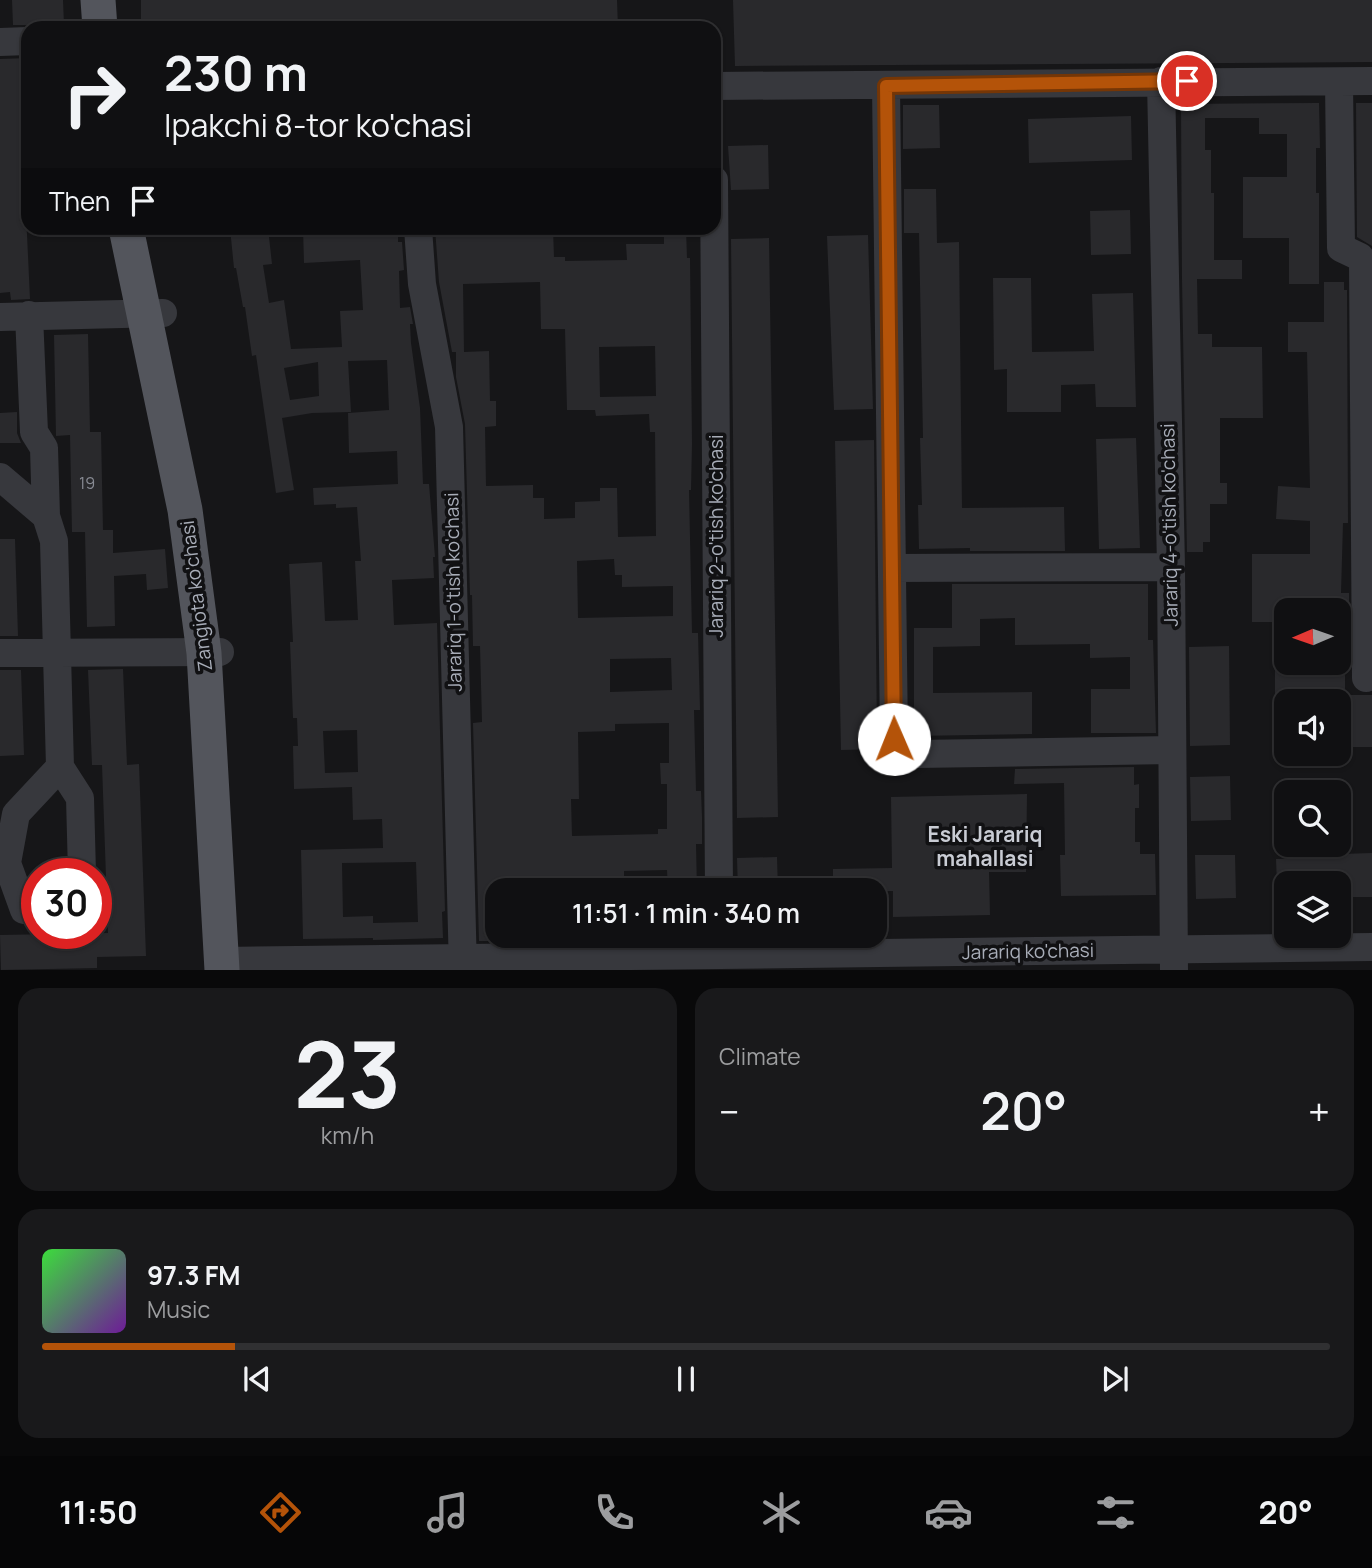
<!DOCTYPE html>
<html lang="en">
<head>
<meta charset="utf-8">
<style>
	:root { --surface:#101012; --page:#19191b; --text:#f1f3f6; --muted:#9c9d9f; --line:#303032; --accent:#b45309 }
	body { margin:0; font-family:Manrope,sans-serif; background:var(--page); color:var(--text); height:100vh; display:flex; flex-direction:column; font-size:26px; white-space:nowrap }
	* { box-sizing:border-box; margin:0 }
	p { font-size:23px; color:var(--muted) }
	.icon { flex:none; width:38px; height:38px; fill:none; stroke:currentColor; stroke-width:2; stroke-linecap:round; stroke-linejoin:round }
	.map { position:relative; height:970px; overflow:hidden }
	.side { display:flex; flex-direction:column; gap:18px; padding:18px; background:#09090a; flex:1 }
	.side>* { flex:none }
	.guide { position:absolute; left:21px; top:21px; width:700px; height:214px; border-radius:21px; box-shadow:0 2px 5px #0004,0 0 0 2px var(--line); background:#101012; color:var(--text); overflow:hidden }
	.needle { width:46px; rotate:268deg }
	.buttons { position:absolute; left:1274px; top:598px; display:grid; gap:14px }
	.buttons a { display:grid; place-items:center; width:77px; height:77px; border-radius:14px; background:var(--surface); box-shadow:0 2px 5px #0004,0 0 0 2px var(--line); font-size:35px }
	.speed { position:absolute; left:21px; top:858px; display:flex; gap:14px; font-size:35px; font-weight:700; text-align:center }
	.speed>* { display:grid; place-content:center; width:91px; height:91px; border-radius:50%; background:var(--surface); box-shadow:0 2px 5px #0004,0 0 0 2px var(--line); line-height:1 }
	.speed .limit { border:10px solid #d22; background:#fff; color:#111 }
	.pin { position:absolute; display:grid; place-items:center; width:60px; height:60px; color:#fff; margin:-30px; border:4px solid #fff; border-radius:50%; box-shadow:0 2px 7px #0007 }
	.me { position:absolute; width:77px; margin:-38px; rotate:359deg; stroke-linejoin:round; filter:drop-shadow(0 0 5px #0008) }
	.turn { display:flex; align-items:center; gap:24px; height:147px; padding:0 28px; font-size:32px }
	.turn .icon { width:91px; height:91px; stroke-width:2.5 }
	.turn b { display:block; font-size:49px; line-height:60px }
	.then { display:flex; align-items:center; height:66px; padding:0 28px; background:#0003; gap:14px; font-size:26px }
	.big { font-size:52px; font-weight:600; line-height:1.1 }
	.side .card { flex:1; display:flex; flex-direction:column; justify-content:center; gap:10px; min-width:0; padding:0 24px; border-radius:21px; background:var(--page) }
	.side .dial { align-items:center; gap:0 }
	.dial b { font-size:91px; line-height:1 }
	.song { display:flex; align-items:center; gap:21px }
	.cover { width:84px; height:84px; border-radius:10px; background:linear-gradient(135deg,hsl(120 70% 55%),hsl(280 70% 35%)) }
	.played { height:7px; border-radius:4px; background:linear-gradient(90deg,var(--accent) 15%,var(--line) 15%) }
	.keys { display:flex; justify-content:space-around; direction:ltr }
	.heat { display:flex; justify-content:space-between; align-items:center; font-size:38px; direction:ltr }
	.side .tiles { flex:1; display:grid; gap:18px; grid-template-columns:1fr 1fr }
	.card:last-child { grid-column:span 2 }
	.trip { position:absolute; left:485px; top:878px; width:402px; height:70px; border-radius:21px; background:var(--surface); box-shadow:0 2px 5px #0004,0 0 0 2px var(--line); font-weight:600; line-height:70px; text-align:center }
	.dock { display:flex; height:112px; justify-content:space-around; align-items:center; background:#060607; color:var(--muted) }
	.dock .icon { width:49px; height:49px }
	.dock .selected { color:var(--accent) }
	.dock b { font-size:32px; color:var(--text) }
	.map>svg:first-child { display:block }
</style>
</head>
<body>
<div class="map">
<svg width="1372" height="970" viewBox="0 0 1372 970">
	<rect width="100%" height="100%" fill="#161618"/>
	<path fill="#29292c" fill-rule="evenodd" d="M12 0H63L64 25H13Z
		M141 0H617L618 28H141Z
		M733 0H1372V62L735 66Z
		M28 58V168L24 169 30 299 11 300 10 292 0 293V59Z
		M1319 103 1320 148H1316V193H1319V284H1289V238H1243V177H1287V134H1259V118H1205V150H1211V193H1214V260H1242V279H1197L1198 334H1212V347H1262L1263 418H1220V483H1227V504H1210V542H1203V552H1187L1182 279 1181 104Z
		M1356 103H1372V246L1357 237Z
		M903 105H939L940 148 903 149Z
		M1131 116 1132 160 1029 163 1028 119Z
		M768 145 769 189 731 190 728 146Z
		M904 189H936L937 243 959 242 962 508 1064 507 1065 551H970V548L919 549 918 505H922L920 438H923L919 233H904Z
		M1130 210 1131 254 1091 255 1090 211Z
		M230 228H268L272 264 263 265 269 303 284 300 291 349 342 347 340 311 363 310 360 260 304 263 303 228H329V231L398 228V242H402L404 270 399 271 400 308 410 307 413 324H410L411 343 420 408 423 484H429L435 557H433L434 578 392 580 394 625 437 623 445 911 442 912 443 938 373 940V938L303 939 301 850 383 848 382 819 353 820 352 787 294 789 293 746H298L297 718H293L290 642H293L289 564 322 562 325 621 358 620 355 561H361L357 507 336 508V504L314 505 313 488 398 484 397 451 349 453 348 413 389 410 387 360 348 361 351 412 312 413 282 418 294 490 276 493 256 355 252 356 245 307H243L236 268H234ZM318 362 319 396 290 400 284 368ZM357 730 358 772 325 773 323 731ZM416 862 418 922 373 923V916L343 917 342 863Z
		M435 228H553L554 257H565V261L627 260 626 244H664V228H686L687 258H690L692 444 691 490H689L692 633H698L700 710H694L696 791H701L702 817V844H696L697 891H668L667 870 624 871V882L586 883V891H497V941H479L473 723 482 722 480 646H473L472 595H470L465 424 456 377V352H452L439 282ZM540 282 541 329H565L567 410H595L596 416 649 414 650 432H655L656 536 618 537 617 488H600V501L575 502V518L544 519V498H533V485L486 486 485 427 496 426V401H490L489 351 464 352 463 284ZM655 346 656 396 600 397 599 347ZM614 559 615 575H622V587L673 586V616L578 618 577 561ZM671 658 672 690 610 692V659ZM669 723V763H660L661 784H667V829H658V834L572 836 571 799H579L578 732 615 731V724Z
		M868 235 873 409 834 410 827 236Z
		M769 238 778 817 737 818 731 239Z
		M993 278H1031L1032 352 1094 351 1092 294 1133 293 1136 407H1096L1095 384 1061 385V412H1007V369L994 370Z
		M1324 282H1344V290H1347L1348 523H1343L1341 593H1349V611H1286V622H1252V554H1310V521L1276 519 1278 486 1310 488 1307 352H1288V322H1324Z
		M88 334 90 432H101L103 530H113V553L165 549 168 588 147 590 146 574 114 576 115 626 87 627 85 532H72L70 435 56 436 54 335Z
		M17 412V433L21 443H0V413Z
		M1136 438 1140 548 1099 549 1096 439Z
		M874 440 877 739 880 749 841 750 835 441Z
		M0 539H15L18 636H0Z
		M952 584H1148V640H1153L1156 733H1091V689H1130V657L1090 658V644L1015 645V618L980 619V646L933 647V693L1032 692V734L914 736V628H952Z
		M1229 646 1230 745 1190 746 1189 647Z
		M1275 663H1345V695H1372V747H1353V715H1339V702H1327V697H1275Z
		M123 669 127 765 139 764 146 956 97 957V968L1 970 0 935 108 933 102 765H92L88 670Z
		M0 670H21L24 755 0 756Z
		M1134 767V785L1139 784V808H1135V842H1140V854H1155L1156 895 1061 896 1060 855H1065L1064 783 1014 784 1015 769Z
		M1230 776 1231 820 1191 821 1190 777Z
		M1027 794 1026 872H989L990 915 893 917V891H833V869L892 868 891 797Z
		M1372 853V897H1343L1342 884H1277L1276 859 1342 857V854Z
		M1195 855H1235L1236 898 1196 899Z
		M777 857 778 891H738L737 858Z"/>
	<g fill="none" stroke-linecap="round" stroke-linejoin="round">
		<path stroke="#37383d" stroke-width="28" d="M0 42 28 41
			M1161 81 1171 567 1174 970
			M1339 82 1341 248 1360 257 1363 261 1366 678
			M714 86 1372 81
			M886 86 894 739 899 750 916 754 1172 750
			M714 180 719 891
			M418 228 422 284 449 427 463 970
			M29 315 34 432 44 448 46 516 54 541 60 767 80 798 82 873
			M0 317 163 313
			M0 477 46 516
			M892 568 1171 567
			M0 653 220 652
			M37 911 24 910 7 863 16 814 60 767
			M221 961 1372 947"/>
		<path stroke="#53555c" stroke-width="35" d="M98 0 100 28
			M126 228 185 510 204 653 222 970"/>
	</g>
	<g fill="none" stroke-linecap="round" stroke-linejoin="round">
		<g stroke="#753606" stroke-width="18">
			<path id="route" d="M894 739 886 86 1187 81"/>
		</g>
		<use href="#route" stroke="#b45309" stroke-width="12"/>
	</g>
	<g text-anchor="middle" stroke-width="7" stroke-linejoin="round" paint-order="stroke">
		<g font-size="16" fill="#888b94">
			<text x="87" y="489">19</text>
		</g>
		<g font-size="19" fill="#a8adb8" stroke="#111113">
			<text transform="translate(1169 525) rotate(-91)" y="7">Jarariq 4-o'tish ko'chasi</text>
			<text transform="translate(716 536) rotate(-90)" y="7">Jarariq 2-o'tish ko'chasi</text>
			<text transform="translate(453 592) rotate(-91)" y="7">Jarariq 1-o'tish ko'chasi</text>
			<text transform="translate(196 596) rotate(-97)" y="7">Zangiota ko'chasi</text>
			<text transform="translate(1028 951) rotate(-1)" y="7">Jarariq ko'chasi</text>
		</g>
		<g font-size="21" font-weight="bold" fill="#c9ccd4" stroke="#111113">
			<text x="985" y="842">Eski Jarariq<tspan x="985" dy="24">mahallasi</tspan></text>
		</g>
	</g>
</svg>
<div class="buttons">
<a><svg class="needle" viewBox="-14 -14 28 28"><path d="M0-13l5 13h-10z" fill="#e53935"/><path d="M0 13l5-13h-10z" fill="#9c9d9f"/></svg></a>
<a><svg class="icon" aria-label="sound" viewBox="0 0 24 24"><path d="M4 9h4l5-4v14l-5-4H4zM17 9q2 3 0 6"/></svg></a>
<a><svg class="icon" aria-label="search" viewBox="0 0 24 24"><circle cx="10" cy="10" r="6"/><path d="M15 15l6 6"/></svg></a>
<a><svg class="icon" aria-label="layers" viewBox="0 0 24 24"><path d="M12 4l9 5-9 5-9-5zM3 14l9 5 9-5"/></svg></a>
</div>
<div class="speed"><div class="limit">30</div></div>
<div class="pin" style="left:1187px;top:81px;background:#d93025"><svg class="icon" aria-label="arrive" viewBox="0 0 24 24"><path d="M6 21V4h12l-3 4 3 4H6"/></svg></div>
<svg class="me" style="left:894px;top:739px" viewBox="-20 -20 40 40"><circle r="19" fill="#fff"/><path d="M0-13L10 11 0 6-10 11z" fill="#b45309"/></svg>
<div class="trip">11:51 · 1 min · 340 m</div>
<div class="guide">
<div class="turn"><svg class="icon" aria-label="right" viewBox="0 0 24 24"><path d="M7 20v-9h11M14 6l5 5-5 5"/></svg><div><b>230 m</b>Ipakchi 8-tor ko'chasi</div></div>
<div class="then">Then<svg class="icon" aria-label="arrive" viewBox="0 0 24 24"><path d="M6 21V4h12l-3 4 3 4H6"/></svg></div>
</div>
</div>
<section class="side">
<div class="tiles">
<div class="card dial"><b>23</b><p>km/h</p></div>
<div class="card"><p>Climate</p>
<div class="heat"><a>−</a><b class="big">20°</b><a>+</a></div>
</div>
<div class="card">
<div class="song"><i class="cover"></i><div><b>97.3 FM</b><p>Music</p></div></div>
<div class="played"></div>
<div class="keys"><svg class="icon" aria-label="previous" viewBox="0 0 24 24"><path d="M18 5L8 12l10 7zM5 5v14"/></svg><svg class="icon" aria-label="pause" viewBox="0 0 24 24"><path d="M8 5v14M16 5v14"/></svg><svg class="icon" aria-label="next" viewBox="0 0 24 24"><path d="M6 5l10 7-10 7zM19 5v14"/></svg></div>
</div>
</div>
</section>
<nav class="dock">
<b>11:50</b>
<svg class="icon selected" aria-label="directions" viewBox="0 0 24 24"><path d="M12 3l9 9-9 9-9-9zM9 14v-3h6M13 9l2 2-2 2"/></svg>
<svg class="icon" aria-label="music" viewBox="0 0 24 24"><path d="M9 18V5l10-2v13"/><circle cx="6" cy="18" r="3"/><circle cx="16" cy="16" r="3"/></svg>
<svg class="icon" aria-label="phone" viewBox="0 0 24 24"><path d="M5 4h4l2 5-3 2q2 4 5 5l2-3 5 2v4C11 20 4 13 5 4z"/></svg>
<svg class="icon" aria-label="climate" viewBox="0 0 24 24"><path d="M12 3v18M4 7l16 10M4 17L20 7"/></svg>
<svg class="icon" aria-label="car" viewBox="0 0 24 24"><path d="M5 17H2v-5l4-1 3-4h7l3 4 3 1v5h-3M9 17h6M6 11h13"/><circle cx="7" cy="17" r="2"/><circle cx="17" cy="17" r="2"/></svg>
<svg class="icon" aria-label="filters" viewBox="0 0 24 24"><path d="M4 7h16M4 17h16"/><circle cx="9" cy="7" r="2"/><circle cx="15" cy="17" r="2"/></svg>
<b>20°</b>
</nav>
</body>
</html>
